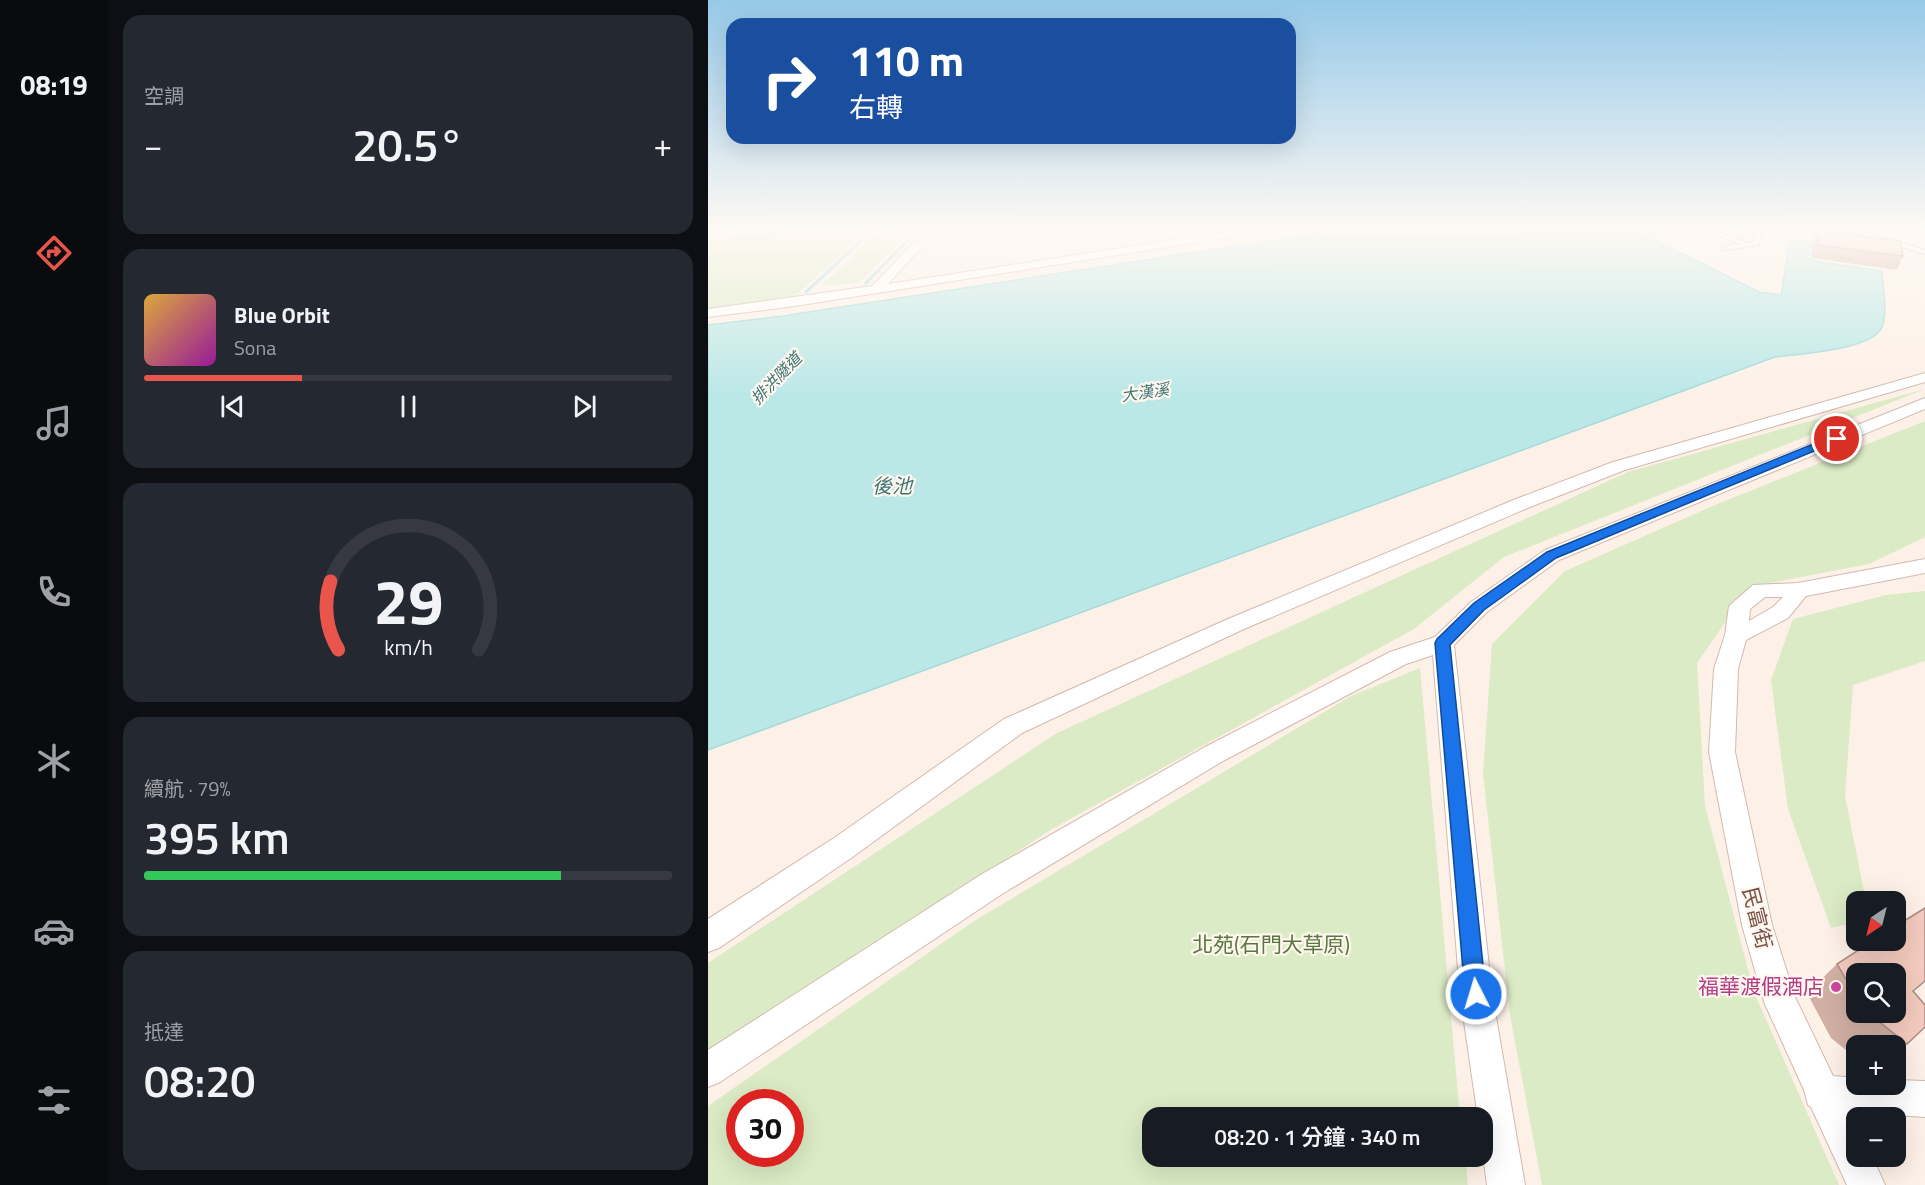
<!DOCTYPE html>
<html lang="zh-TW">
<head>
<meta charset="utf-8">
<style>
	:root { --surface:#171b24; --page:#242831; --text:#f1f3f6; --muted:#9ea1a6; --line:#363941; --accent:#e9554a }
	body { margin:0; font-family:"Titillium Web","Noto Sans TC",sans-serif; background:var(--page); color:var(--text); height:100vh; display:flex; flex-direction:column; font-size:22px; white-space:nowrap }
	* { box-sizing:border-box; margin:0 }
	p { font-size:20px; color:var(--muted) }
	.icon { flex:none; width:33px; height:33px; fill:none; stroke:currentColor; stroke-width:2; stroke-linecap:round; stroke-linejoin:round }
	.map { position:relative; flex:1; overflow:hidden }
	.sheet { display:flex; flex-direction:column; gap:15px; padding:15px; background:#0d0f14; width:600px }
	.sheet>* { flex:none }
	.top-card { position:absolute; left:18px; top:18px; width:570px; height:126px; border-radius:18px; box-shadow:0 6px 24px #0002; background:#1a4fa0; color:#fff; overflow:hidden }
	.needle { width:39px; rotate:215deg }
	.tools { position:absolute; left:1138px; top:891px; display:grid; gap:12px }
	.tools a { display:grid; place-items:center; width:60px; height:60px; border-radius:12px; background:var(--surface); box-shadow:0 6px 24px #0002; font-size:30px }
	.speed { position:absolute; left:18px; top:1089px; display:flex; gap:12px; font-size:30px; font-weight:700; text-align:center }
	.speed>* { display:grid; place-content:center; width:78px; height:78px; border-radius:50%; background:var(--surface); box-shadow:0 6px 24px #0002; line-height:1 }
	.speed .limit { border:9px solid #d22; background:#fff; color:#111 }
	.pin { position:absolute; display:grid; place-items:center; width:51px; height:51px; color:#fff; margin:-26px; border:3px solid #fff; border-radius:50%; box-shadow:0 2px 6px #0007 }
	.me { position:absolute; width:66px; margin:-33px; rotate:355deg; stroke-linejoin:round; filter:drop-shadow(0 0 4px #0008) }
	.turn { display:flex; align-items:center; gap:21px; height:126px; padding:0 24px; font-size:27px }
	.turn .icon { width:78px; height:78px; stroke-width:2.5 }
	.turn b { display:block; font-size:42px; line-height:51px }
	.big { font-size:45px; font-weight:600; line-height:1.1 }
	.sheet .widget { flex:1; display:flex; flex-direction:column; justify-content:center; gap:9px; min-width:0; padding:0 21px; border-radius:18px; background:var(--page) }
	.sheet .dial { align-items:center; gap:0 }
	.dial svg { height:156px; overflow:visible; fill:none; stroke:var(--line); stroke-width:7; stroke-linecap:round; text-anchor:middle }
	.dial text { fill:var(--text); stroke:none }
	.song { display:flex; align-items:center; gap:18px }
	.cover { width:72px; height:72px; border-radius:9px; background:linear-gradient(135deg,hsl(40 70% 55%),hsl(300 70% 35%)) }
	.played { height:6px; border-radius:3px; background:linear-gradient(90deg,var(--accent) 30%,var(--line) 30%) }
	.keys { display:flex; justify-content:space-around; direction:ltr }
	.heat { display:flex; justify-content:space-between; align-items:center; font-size:33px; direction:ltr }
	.charge { height:9px; border-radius:4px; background:linear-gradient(90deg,#34c759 79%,var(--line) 0) }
	.trip { position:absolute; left:434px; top:1107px; width:351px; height:60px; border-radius:18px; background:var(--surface); box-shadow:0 6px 24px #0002; font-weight:600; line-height:60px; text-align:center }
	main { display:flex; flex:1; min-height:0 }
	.menu { display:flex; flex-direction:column; width:108px; justify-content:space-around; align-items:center; background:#090b0e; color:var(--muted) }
	.menu .icon { width:42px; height:42px }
	.menu .selected { color:var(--accent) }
	.menu b { font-size:27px; color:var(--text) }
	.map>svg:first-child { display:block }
</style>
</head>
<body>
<main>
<nav class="menu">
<b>08:19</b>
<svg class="icon selected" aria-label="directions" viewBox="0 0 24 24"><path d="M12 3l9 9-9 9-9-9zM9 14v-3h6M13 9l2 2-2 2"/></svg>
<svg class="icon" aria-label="music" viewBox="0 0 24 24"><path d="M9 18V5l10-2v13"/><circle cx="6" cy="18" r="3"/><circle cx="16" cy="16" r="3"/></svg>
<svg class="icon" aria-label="phone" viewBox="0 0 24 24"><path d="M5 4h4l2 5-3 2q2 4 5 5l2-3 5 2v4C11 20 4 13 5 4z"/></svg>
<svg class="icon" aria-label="climate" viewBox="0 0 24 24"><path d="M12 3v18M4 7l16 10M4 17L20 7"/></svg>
<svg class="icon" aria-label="car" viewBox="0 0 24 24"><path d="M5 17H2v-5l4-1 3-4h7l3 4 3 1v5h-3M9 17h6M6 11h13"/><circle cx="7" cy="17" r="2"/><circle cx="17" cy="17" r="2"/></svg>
<svg class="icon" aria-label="filters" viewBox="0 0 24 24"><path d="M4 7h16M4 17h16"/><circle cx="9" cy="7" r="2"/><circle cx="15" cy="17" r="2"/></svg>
</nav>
<section class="sheet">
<div class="widget"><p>空調</p>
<div class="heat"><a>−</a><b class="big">20.5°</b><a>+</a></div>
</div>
<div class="widget">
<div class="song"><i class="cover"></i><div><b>Blue Orbit</b><p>Sona</p></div></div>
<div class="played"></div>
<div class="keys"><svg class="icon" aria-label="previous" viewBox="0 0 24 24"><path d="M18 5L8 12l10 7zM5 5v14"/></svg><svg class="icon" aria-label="pause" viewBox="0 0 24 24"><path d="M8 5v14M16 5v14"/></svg><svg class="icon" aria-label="next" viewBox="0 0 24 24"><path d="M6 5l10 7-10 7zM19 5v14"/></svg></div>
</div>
<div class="widget dial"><svg viewBox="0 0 100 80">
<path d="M14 69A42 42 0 1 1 86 69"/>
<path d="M14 69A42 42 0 0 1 10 34" stroke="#e9554a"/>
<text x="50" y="56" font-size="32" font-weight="700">29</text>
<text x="50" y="72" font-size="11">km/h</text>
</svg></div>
<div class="widget"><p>續航 · 79%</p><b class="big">395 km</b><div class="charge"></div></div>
<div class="widget"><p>抵達</p><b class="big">08:20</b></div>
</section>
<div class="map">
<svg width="1217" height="1185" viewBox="0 0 1217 1185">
	<rect width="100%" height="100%" fill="#fdf1e7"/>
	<path fill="#dbebc5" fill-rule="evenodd" d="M0 229H161L84 299 0 310Z
		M173 229H205L149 284 114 285Z
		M1045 229 1044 241 1039 243 1010 230Z
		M1217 389 796 557 706 629 344 829 0 1053V963L349 733 920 472Z
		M1217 421V537L1161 564 1042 587 989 663 997 806 1046 992 1131 1185H834L802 1015 775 774 784 644 857 571 1007 505Z
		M1217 591V661L1145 685 1137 796 1158 901 1149 902V922L1123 928 1080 809 1063 680 1085 619 1178 595Z
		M712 668 752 1117 444 1118V1156L757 1157 760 1185H0V1106L266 921 643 696ZM82 1102V1154H32V1102Z"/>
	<path fill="#bbe8e7" stroke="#a1dad9" stroke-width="1.5" d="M43 229H75C66 241 41 240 27 237L33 232Z
		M638 229H910L925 232 961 229 965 231 939 236 1051 292 1073 295 1082 239 1104 242 1105 261 1174 271C1175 289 1180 311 1174 327 1165 350 1090 354 1067 357L0 750V325L75 316Z"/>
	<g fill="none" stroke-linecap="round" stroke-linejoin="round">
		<path stroke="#a1dad9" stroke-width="3" d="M158 283 211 229
			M98 292 166 229"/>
		<g stroke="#d2b9af" stroke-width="3">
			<path id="lane" d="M253 229H265L220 237 217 235Z
				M987 229H1003L1039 243 1046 242 1048 229H1054L1051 244 1018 250 1016 249V247L1031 244 996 229 979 234 976 232Z
				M1138 229H1146L1217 250V254Z"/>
		</g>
		<g stroke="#d2b9af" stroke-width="2">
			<path id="street" d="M219 229H230L180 284 536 229H560L555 232 87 306 0 317V309L164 286Z
				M1209 229H1217V232L1210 231Z
				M1217 373V382L917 470 822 507 536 629 314 733 146 856 11 948 0 952V919L126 838 296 719 520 619 808 499 905 462Z
				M1217 398V409L851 560 779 612 746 645 784 994 817 1185H779L774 1148V1118H770L752 994 725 655 698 664 515 761 294 894 12 1082 0 1087V1050L274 874 497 747 682 652 727 637 763 602 837 550Z
				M1217 559V573L1098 596 1080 618 1038 640 1030 669 1027 752 1064 925 1087 997 1125 1076 1149 1078V1084H1188V1080L1217 1081V1117L1142 1112 1149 1126V1156H1164L1177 1185H1139L1103 1107 1100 1105 1096 1090 1056 1002 1034 925 1001 752 1006 669 1017 635 1021 606 1045 585 1090 583ZM1057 597H1075L1065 607 1041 621 1042 609Z"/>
		</g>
		<use href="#lane" fill="#fff" fill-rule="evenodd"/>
		<use href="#street" fill="#fff" fill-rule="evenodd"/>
	</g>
	<path fill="#d1afa3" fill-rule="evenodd" d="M1109 230 1195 256 1189 270 1104 258V243Z
		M1129 964 1205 991 1199 1044 1188 1051V1046H1149V1059L1123 1038 1099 993ZM1149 974 1188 1012H1149Z"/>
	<path fill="#f3cbbe" stroke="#aa8e85" stroke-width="1.5" d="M1109 230 1192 241 1195 256 1110 245Z
		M1217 908V981L1205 991 1217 1005V1027L1199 1044 1159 1012H1188V974H1149V998L1129 964 1166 940H1188V926Z"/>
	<linearGradient id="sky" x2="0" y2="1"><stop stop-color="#96c9e8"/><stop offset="0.58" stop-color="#fef9f4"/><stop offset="1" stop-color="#fef9f4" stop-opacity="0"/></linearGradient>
	<rect width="1217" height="395" fill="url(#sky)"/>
	<path fill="#1a73e8" stroke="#114b97" stroke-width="1.5" d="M1125 436 1135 439 848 558 776 610 742 645 778 994 775 1001 768 1004 760 1001 757 994 727 643 729 639 766 603 839 552Z"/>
	<circle fill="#d1479c" stroke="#fff6ee" stroke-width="2" cx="1128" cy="987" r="6"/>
	<g text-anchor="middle" stroke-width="4.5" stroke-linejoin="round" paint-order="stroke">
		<g font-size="16" font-style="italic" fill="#3a7576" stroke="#fff6ee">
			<text transform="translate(68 378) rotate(-46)" y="6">排洪隧道</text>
			<text transform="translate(437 392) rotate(-8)" y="6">大漢溪</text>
		</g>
		<g font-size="20" font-style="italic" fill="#3a7576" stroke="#fff6ee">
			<text x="184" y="493">後池</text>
		</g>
		<g font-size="21" fill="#78534a" stroke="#fff6ee">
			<text transform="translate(1049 918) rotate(76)" y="7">民富街</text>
		</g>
		<g font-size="21" fill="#58783f" stroke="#fff6ee">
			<text x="563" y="952">北苑(石門大草原)</text>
		</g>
		<g font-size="21" fill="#b23c85" stroke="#fff6ee" text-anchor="end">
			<text x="1116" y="994">福華渡假酒店</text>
		</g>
	</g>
</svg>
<div class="tools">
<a><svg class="needle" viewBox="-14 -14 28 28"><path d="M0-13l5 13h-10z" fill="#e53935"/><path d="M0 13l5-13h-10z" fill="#9ea1a6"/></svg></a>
<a><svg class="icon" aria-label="search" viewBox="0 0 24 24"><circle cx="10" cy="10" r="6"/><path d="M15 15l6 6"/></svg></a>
<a>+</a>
<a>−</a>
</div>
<div class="speed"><div class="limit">30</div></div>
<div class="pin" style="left:1129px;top:439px;background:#d93025"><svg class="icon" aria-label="arrive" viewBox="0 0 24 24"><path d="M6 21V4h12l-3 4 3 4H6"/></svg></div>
<svg class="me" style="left:768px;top:994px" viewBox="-20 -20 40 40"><circle r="17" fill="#1a73e8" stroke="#fff" stroke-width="3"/><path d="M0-11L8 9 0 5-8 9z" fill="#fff"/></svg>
<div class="trip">08:20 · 1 分鐘 · 340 m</div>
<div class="top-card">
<div class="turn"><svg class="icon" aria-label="right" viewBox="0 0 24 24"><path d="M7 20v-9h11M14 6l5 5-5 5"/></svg><div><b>110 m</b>右轉</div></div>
</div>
</div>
</main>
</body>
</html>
